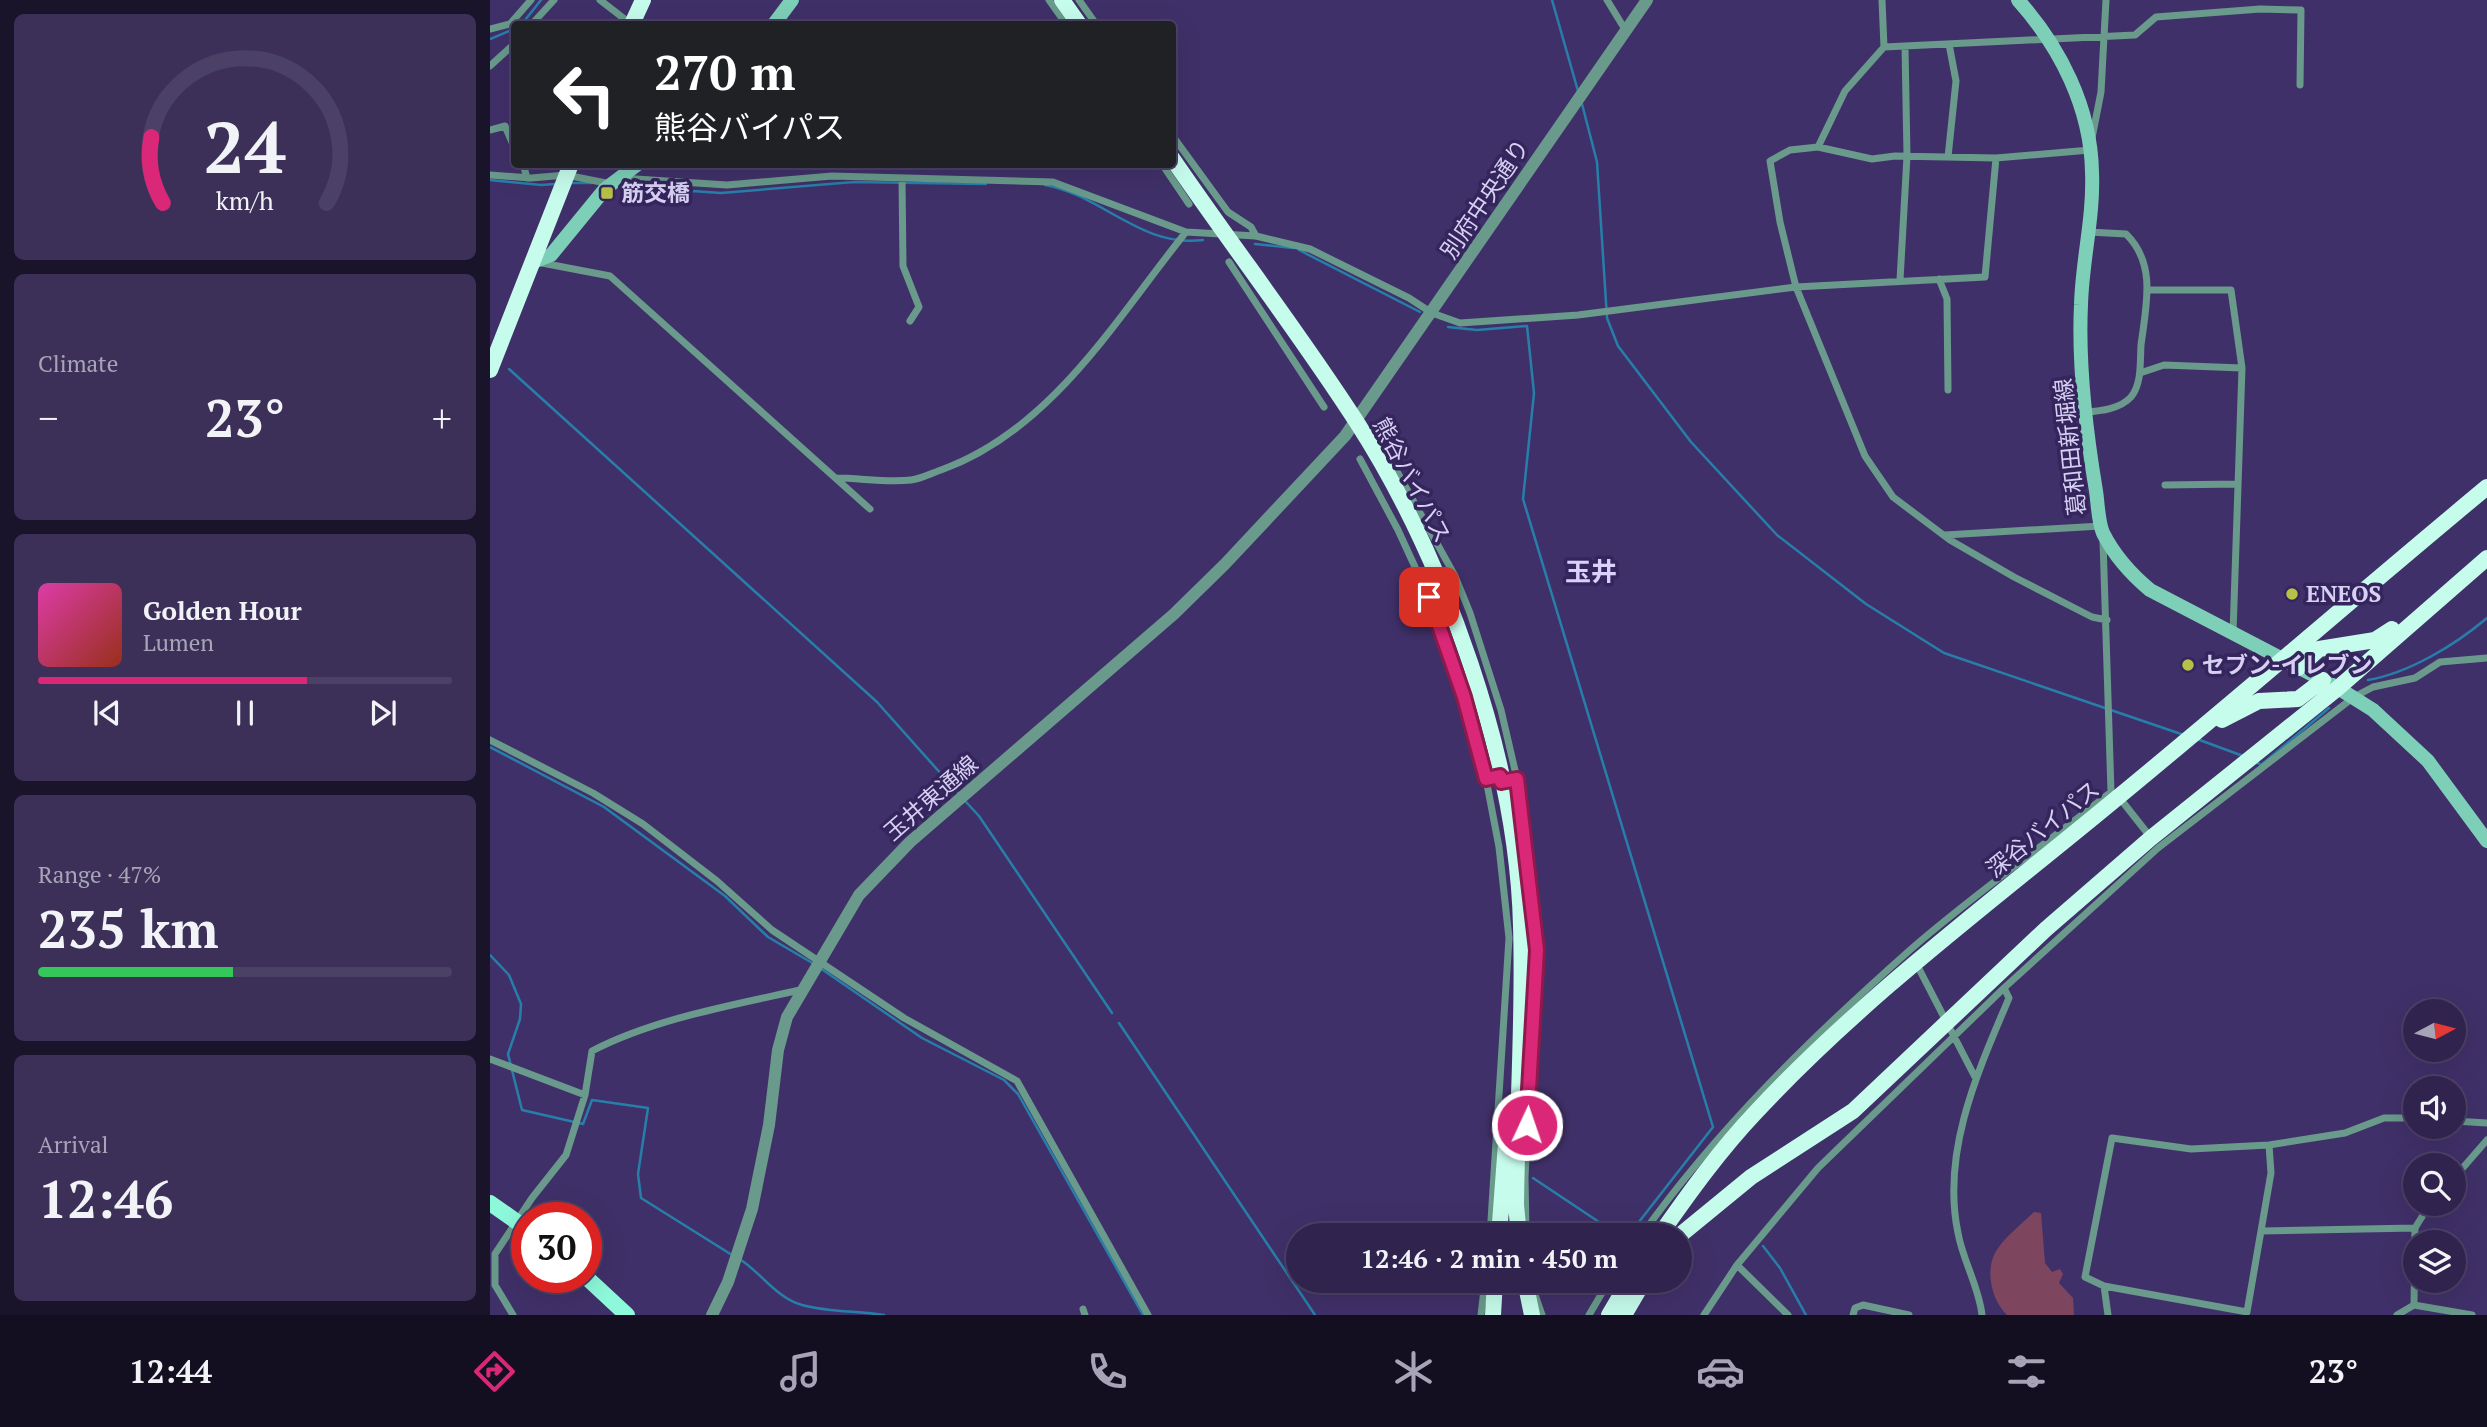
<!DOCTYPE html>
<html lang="en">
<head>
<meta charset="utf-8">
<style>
	:root { --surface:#30244f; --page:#3c3059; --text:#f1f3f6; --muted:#a8a4b7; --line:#4b4166; --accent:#db2777 }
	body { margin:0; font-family:"PT Serif","Noto Sans JP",serif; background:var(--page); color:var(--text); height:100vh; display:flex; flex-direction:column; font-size:26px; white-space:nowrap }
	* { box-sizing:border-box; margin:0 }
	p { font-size:23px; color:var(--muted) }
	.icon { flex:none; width:38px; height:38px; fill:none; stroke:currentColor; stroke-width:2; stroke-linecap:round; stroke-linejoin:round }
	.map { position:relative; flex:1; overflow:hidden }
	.panel { display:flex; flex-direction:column; gap:14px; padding:14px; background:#1a142b; width:490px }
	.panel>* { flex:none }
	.banner { position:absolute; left:21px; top:21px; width:665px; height:147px; border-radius:7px; box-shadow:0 7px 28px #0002,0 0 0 2px var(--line); background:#202124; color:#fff; overflow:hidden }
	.needle { width:46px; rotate:83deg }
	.controls { position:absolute; left:1913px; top:999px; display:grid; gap:14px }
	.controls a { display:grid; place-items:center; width:63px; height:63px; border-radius:50%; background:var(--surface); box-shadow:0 7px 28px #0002,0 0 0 2px var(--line); font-size:35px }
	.speed { position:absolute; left:21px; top:1202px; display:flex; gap:14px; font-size:35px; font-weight:700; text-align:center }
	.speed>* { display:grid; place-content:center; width:91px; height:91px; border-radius:50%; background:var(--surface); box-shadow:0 7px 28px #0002,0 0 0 2px var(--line); line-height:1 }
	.speed .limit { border:10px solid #d22; background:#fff; color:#111 }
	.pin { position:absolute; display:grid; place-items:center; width:60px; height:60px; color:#fff; margin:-30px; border-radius:14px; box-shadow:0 4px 10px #0006 }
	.me { position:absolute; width:77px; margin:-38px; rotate:3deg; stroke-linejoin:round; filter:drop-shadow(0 0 5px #0008) }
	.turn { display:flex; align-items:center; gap:24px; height:147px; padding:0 28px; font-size:32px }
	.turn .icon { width:91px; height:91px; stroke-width:2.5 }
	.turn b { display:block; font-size:49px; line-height:60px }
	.big { font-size:52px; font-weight:700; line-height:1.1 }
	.panel .tile { flex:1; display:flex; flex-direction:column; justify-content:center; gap:10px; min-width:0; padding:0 24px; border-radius:10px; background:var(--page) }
	.panel .dial { align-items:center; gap:0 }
	.dial svg { height:182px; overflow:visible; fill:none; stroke:var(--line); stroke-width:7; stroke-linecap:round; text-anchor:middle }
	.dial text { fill:var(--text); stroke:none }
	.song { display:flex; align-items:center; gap:21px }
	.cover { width:84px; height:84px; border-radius:10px; background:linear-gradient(135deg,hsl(320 70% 55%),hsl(10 70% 35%)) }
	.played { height:7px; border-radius:4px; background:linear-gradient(90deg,var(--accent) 65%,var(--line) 65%) }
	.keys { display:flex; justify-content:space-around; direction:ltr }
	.heat { display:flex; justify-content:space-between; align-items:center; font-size:38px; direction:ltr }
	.charge { height:10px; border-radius:5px; background:linear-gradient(90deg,#34c759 47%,var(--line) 0) }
	.trip { position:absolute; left:796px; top:1223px; width:406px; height:70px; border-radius:35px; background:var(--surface); box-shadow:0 7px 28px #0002,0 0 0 2px var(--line); font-weight:700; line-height:70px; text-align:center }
	.dock { display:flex; height:112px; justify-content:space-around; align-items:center; background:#130e20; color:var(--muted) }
	.dock .icon { width:49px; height:49px }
	.dock .selected { color:var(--accent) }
	.dock b { font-size:32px; color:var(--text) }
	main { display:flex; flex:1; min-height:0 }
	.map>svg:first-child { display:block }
</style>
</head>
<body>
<main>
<section class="panel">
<div class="tile dial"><svg viewBox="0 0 100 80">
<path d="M14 69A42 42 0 1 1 86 69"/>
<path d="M14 69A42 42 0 0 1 9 40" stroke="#db2777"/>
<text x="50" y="56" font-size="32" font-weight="700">24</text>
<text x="50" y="72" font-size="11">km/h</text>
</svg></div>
<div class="tile"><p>Climate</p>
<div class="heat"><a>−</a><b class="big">23°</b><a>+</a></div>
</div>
<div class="tile">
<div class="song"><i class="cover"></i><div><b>Golden Hour</b><p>Lumen</p></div></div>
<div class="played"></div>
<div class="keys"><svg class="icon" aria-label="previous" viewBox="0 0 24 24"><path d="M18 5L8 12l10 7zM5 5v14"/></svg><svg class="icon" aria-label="pause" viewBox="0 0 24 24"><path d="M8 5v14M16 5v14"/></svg><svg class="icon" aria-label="next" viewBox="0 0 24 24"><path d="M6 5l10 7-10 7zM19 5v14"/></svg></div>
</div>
<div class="tile"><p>Range · 47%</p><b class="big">235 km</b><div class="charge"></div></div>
<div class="tile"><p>Arrival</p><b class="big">12:46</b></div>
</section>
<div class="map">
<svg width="1997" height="1315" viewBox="0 0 1997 1315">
	<rect width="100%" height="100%" fill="#403069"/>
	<path fill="#7e465e" d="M1544 1212 1551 1213 1555 1263 1562 1272 1570 1269 1573 1274 1569 1283 1583 1298 1584 1315H1517C1502 1301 1495 1272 1505 1253 1513 1238 1532 1224 1544 1212Z"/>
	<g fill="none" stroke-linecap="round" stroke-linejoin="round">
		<path stroke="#277fa9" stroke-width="2.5" d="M1062 0 1088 91
			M32 24 51 0
			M0 39 24 29
			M1092 104 1107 162 1117 318 1128 346 1201 442 1287 535 1376 604 1454 653 1694 735
			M0 180 51 185 66 184
			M80 183H101
			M555 185C612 195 651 248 713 240
			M129 186 231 193 364 182 496 184
			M765 244 803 248
			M809 250 930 312
			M958 327 987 330 1037 326 1044 393 1033 499 1223 1127 1138 1236
			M19 369 387 702 469 794
			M1878 680C1919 673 1965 645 1997 618
			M1707 739 1753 756
			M0 747 114 807 235 896 278 937 324 964
			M1766 762 1771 765 1839 708
			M476 802 489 816 622 1013
			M0 955 19 975 31 1004 30 1019 18 1054 32 1110 93 1124 102 1100 158 1108 148 1174 151 1198 242 1255
			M330 968 432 1038 514 1080 528 1094 653 1315
			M629 1023 825 1315
			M1043 1178 1130 1236
			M1273 1246 1290 1268 1316 1315
			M251 1260C272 1274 287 1298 312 1305 337 1312 368 1311 394 1315"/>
		<path stroke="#699a8b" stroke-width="7" d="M110 0 141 24
			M559 0 576 24
			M589 0 606 24
			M1117 0 1136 31
			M42 24 64 0
			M0 29 20 24 41 0
			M1394 47 1645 35 1666 17 1770 9 1811 10 1810 85
			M0 66 24 44
			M0 130 15 126 24 147
			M682 135 738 212 761 227 766 236
			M1602 138 1611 92 1616 0
			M1328 147 1355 91 1394 47 1392 0
			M1600 150 1506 158 1405 156 1382 159 1328 147 1300 150 1280 161 1290 222 1306 287 1375 456 1403 497 1460 540 1524 577 1602 617 1617 620
			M1458 157 1466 81 1459 44
			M33 164 37 178
			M672 164 699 204
			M0 175 41 178 76 175 121 184
			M131 178 237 185 342 176 563 182 696 232 766 236 820 249 919 298 942 313 970 323 1088 315 1306 287 1495 277 1506 158
			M412 178 413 266 429 307 420 321
			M739 262 834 407
			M52 263 120 276 380 509
			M1449 279 1457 299 1458 390
			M1410 280 1417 156 1415 46
			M1659 290H1741L1752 368 1743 633
			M1650 373 1674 365 1752 368
			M1596 412C1611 411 1630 409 1641 397 1652 384 1650 361 1651 345 1656 306 1667 264 1636 234L1599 232
			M894 448 965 576 980 613 1011 710 1027 779 1047 950 1035 1177 1036 1233
			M870 459 908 530 949 619 996 779 1009 847 1019 938 1000 1236
			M346 478C370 478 397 483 421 480 431 479 442 473 451 470 562 430 625 320 696 232
			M1675 485 1748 484
			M1455 535 1611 526
			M1613 541 1621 792
			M0 740 103 793 153 824 227 881 282 930 414 1018 527 1081 658 1315
			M1628 796 1662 839
			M1426 963 1485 1077
			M0 1059 95 1095
			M1964 1121 1997 1123
			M1779 1145 1781 1173 1757 1312 1614 1286 1595 1277 1622 1138 1701 1149 1779 1145 1855 1133 1894 1118H1925
			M1964 1178 1997 1140
			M1772 1231 1925 1228
			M1151 1236C1227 1129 1323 1036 1420 950 1484 894 1555 845 1621 792
			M1247 1265 1298 1315
			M1614 1286 1618 1315
			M1043 1289 1052 1315
			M1924 1305 1925 1228 1940 1204
			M593 1309 595 1315
			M23 1315 5 1285V1254L42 1198 76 1155 95 1095 102 1051C163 1019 243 1005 310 990
			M991 1315 995 1281
			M1099 1315 1119 1281
			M1214 1315 1247 1265 1328 1168 1514 988 1668 848 1864 697 1883 687 1925 678 1950 662 1997 658
			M1363 1315 1365 1308 1373 1305 1419 1315
			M1492 1315C1489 1287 1473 1261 1468 1233 1451 1152 1488 1071 1519 998L1514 988
			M1907 1315 1924 1305 1982 1315"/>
		<path stroke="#699a8b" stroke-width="12" d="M222 1315 238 1282 262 1209 279 1125 288 1050 297 1017 369 895 420 842 684 614 735 564 855 436 1157 0"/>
		<path stroke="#7ecfb8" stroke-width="14" d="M1528 0C1570 47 1601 108 1602 172 1604 217 1592 261 1591 305 1588 366 1596 431 1606 491 1608 504 1608 521 1613 533 1624 555 1642 575 1660 590L1848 688 1883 710 1938 761 1997 841
			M284 24 302 0
			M43 262 61 255 115 189 148 164"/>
		<path stroke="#8df8da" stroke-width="16" d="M0 1203 37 1229
			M96 1277 137 1315"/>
		<path stroke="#c6fcec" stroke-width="16" d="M572 0 589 24
			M142 24 153 0
			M682 158C742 246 808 331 866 421 955 559 1027 761 1031 926 1034 1019 1027 1112 1026 1205L1029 1236
			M0 370 81 164
			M1808 668 1829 649 1885 640 1902 629
			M1732 720 1769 701 1808 699 1833 680
			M1009 1236 1018 1117
			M1169 1236C1199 1193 1230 1150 1266 1112 1375 995 1504 900 1627 798 1751 696 1873 590 1997 487
			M1189 1236 1261 1177 1363 1111 1556 929 1661 838 1848 688 1997 558
			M1035 1281 1042 1315
			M1003 1315 1005 1281
			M1119 1315 1139 1281
			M1134 1315 1154 1281"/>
	</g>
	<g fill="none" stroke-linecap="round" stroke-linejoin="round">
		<g stroke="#8e194d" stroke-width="18">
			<path id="route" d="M939 597 974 697 996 779 1010 776 1011 782 1027 779 1047 950 1037 1125"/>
		</g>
		<use href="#route" stroke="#db2777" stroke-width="12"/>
	</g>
	<g fill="#b7c147" stroke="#35255d" stroke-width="2.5">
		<rect x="110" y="186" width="14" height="14" rx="3.5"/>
		<circle cx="1802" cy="594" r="7"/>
		<circle cx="1698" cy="665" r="7"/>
	</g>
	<g text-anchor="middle" stroke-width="7" stroke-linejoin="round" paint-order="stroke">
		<g font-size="23" font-weight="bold" fill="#d6d0f3" stroke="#35255d" text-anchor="start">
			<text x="131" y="201">筋交橋</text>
			<text x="1816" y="602">ENEOS</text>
			<text x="1712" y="673">セブン-イレブン</text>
		</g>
		<g font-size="23" fill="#d6d0f3" stroke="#35255d">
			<text transform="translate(995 199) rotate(-56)" y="8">別府中央通り</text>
			<text transform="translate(1580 447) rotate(-96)" y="8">葛和田新堀線</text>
			<text transform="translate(922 480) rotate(62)" y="8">熊谷バイパス</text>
			<text transform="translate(441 798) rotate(-41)" y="8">玉井東通線</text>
			<text transform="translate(1553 829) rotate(-39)" y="8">深谷バイパス</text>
		</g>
		<g font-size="26" font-weight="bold" fill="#d9d1fb" stroke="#35255d">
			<text x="1101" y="581">玉井</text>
		</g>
	</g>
</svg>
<div class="controls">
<a><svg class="needle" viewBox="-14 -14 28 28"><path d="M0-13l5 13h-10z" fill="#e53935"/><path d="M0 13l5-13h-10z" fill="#a8a4b7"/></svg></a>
<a><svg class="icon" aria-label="sound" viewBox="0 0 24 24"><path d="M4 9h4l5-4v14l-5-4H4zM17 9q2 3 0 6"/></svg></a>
<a><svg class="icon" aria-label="search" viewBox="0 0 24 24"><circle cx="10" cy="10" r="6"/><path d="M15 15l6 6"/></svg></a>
<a><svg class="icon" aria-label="layers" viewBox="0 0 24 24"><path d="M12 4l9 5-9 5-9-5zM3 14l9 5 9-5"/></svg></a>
</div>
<div class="speed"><div class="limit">30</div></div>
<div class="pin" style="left:939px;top:597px;background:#d93025"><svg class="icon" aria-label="arrive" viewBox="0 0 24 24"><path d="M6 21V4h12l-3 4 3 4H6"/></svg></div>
<svg class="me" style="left:1037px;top:1125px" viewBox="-20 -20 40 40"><circle r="17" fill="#db2777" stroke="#fff" stroke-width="3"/><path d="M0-11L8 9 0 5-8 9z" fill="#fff"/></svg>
<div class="trip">12:46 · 2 min · 450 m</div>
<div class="banner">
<div class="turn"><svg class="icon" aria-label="left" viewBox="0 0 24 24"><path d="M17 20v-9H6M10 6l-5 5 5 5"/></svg><div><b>270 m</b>熊谷バイパス</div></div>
</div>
</div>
</main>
<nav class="dock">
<b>12:44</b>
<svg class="icon selected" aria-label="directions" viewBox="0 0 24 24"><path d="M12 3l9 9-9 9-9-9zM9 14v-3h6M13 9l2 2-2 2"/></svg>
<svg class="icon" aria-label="music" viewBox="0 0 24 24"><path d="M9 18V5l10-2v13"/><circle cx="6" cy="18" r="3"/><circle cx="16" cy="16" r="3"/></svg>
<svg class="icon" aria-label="phone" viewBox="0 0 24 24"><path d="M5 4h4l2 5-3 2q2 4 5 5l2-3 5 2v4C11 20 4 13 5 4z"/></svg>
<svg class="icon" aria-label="climate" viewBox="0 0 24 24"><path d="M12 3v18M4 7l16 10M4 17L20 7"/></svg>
<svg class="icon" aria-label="car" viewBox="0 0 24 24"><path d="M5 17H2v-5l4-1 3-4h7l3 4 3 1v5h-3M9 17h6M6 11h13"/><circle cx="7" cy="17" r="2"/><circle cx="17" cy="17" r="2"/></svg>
<svg class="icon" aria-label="filters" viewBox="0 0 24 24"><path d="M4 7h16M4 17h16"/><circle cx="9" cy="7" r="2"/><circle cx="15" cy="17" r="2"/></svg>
<b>23°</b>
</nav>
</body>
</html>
